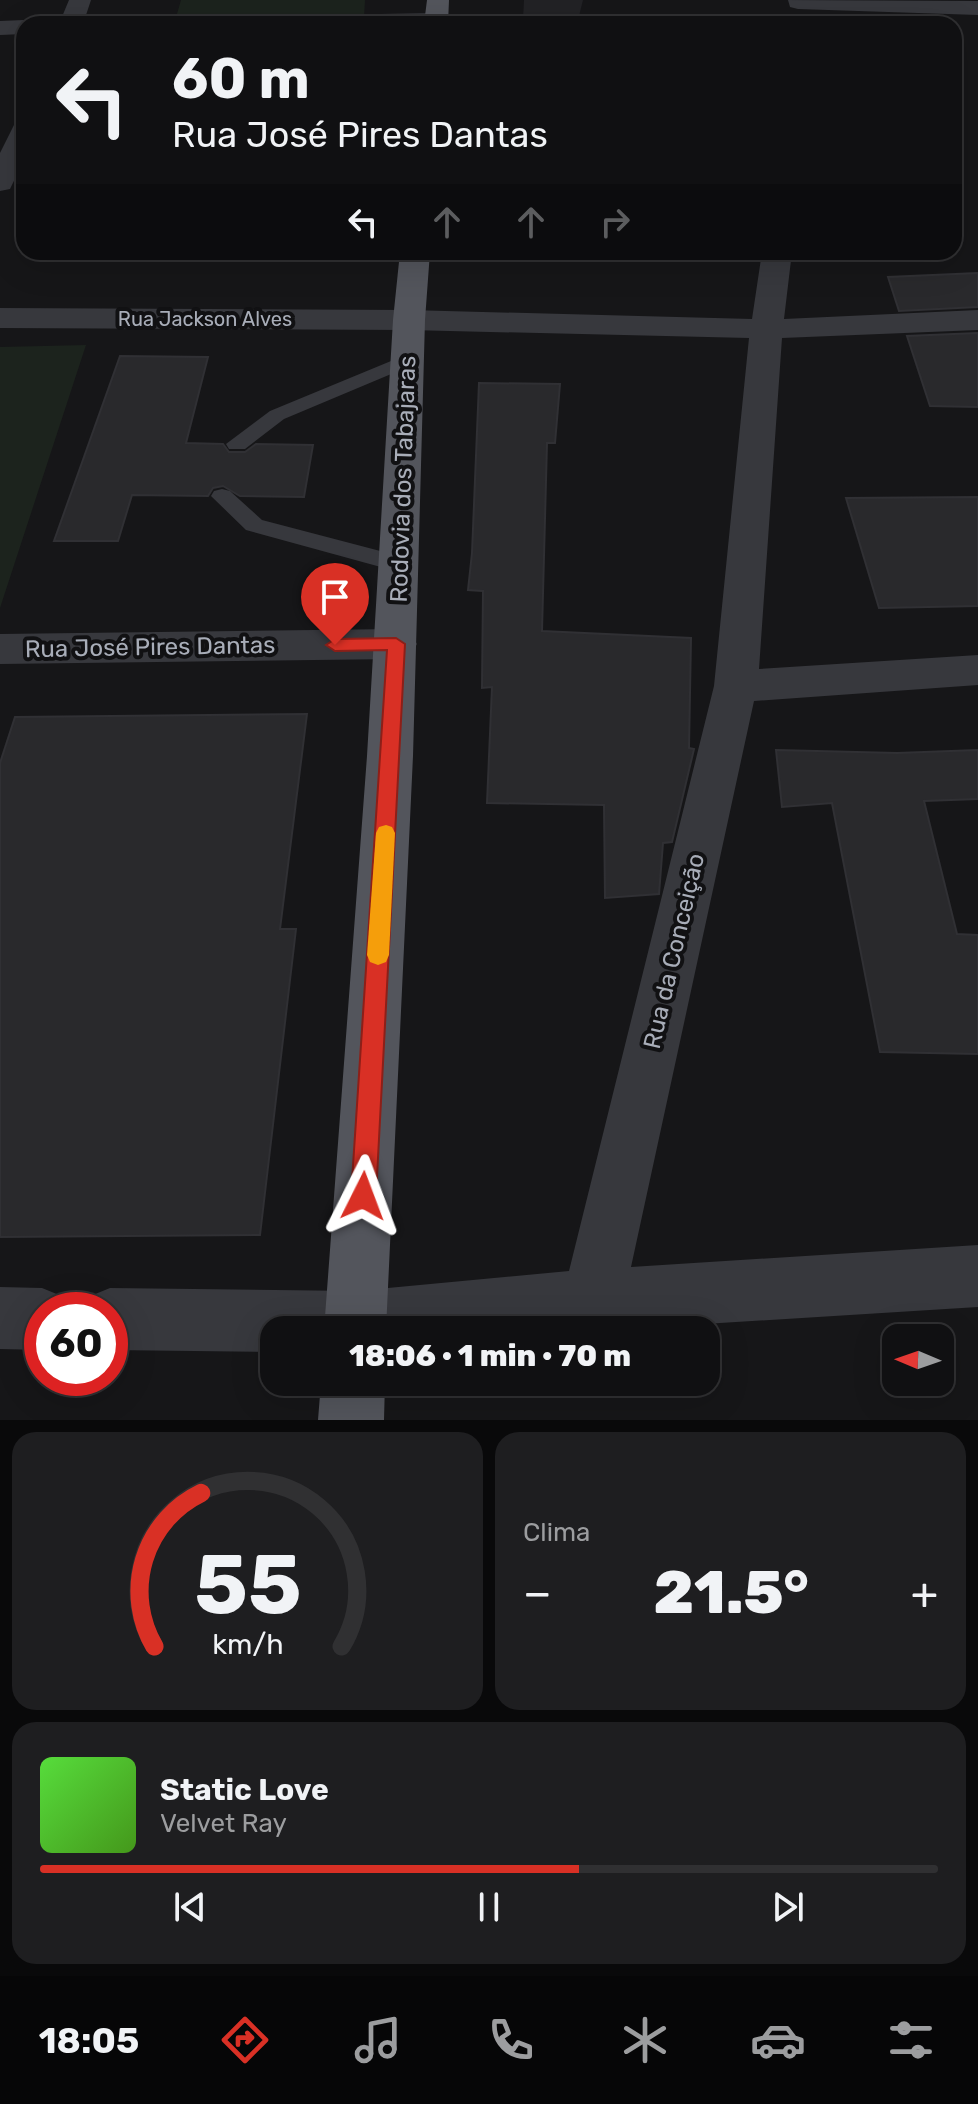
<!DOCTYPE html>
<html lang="pt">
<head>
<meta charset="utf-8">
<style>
	:root { --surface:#101012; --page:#1e1e20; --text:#f1f3f6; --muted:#9c9d9f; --line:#303032; --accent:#d93025 }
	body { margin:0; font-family:Rubik,sans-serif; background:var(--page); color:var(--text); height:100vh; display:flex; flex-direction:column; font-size:30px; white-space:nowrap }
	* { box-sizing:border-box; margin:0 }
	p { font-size:26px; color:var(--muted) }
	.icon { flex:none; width:44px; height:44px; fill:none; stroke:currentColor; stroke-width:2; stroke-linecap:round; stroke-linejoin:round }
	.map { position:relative; height:1420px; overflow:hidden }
	.sheet { display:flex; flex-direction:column; gap:12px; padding:12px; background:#09090a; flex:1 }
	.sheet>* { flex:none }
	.banner { position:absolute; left:16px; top:16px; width:946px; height:244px; border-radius:24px; box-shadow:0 8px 32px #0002,0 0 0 2px var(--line); background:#101012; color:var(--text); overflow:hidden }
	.needle { width:52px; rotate:272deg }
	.fabs { position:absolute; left:882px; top:1324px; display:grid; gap:16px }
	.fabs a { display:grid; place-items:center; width:72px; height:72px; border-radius:16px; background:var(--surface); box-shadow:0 8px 32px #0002,0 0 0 2px var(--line); font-size:40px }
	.speed { position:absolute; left:24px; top:1292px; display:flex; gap:16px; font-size:40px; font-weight:700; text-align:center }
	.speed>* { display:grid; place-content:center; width:104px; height:104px; border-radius:50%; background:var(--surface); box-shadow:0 8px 32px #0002,0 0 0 2px var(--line); line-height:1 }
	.speed .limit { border:12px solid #d22; background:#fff; color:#111 }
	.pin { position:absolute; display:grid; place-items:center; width:68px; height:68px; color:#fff; margin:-82px -34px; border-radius:50% 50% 50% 0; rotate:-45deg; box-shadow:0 0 8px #0007 }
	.pin .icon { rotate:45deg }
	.me { position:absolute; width:88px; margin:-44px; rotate:3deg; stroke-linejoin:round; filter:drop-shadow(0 0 6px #0008) }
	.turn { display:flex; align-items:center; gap:28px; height:168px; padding:0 24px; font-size:36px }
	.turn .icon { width:104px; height:104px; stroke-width:2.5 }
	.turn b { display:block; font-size:56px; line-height:68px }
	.lanes { display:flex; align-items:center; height:76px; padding:0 24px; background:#0003; justify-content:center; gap:40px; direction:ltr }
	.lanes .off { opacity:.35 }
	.big { font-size:60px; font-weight:800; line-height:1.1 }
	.sheet .tile { flex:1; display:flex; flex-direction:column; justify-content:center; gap:12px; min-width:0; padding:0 28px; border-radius:24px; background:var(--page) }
	.sheet .dial { align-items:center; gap:0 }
	.dial svg { height:208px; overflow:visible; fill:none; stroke:var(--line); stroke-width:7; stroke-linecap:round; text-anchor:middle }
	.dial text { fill:var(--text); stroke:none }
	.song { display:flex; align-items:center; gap:24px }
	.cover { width:96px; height:96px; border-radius:12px; background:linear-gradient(135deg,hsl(110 70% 55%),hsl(100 70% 35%)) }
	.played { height:8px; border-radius:4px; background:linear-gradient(90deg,var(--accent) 60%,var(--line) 60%) }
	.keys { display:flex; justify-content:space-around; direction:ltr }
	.heat { display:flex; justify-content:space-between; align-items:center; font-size:44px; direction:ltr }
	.sheet .tiles { flex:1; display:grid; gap:12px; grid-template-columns:1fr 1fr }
	.tile:last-child { grid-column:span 2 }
	.trip { position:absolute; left:260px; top:1316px; width:460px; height:80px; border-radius:24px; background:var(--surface); box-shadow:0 8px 32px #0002,0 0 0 2px var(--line); font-weight:800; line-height:80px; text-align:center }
	.tab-bar { display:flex; height:128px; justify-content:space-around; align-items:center; background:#060607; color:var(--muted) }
	.tab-bar .icon { width:56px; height:56px }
	.tab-bar .active { color:var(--accent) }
	.tab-bar b { font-size:36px; color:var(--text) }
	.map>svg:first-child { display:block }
</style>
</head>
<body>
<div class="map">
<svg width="978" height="1420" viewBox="0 0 978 1420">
	<rect width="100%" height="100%" fill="#161618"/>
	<path fill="#222225" d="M524 0H583L577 24H494L495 20H523Z"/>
	<path fill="#1c231d" d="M181 0H365L364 18 175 21Z
		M86 345 0 608V347Z"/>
	<path fill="#29292c" stroke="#303034" stroke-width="2" d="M978 273V307L899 311 888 277Z
		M978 333V407L930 406 907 336Z
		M120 356 208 357 186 443 223 444 229 452H245L256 444 313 445 304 497 240 496 223 486 213 488 208 496 132 495 118 541H54Z
		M479 383 560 384 555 443H547L542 631 691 638 689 748 694 749 672 842 663 843 659 894 605 898 604 805 487 803 492 687 482 688 483 591 468 590 472 553Z
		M978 497V606L879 608 846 498Z
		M307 714 280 929H296L260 1235 0 1237V763L15 717Z
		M776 750 897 753 978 750V799L924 801 957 934 978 935V1054L880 1052 832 803 782 807Z"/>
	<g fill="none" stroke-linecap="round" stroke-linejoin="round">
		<path fill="#37383d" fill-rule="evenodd" d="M408 354 418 360 415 364 284 419 245 449H229L226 444 270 411Z
			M222 489 230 491 262 520 407 558 411 564 407 570 399 572 246 530 211 496 214 491Z"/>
		<path fill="#37383d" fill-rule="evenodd" d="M69 0H91L83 24H59Z
			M788 0 978 1V15L798 9 790 7Z
			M436 13 444 15 448 20 445 24H200L204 19 212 17Z
			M24 20 34 24H24V34L0 35V21Z
			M24 121V160L10 189 0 191V153L15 123Z
			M762 252H792L784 319 978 310V330L782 338 759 669 978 655V685L754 701 631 1267 978 1245V1307L608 1330H274V1352L110 1350V1310H82L88 1297 110 1288 356 1291 569 1271 714 686 749 338 409 330 0 328V308L409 310 752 319Z
			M396 629 411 633 417 644 411 655 396 659 0 664V634Z
			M0 1287 42 1288 64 1297 70 1310H42V1350L0 1349Z"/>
		<path fill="#53555c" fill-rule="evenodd" d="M427 0H449L448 24H424Z
			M400 252H430L425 320 413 756 386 1330H324L367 756 393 320Z
			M321 1382H385L384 1420H318Z"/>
	</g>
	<path fill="#d93025" stroke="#8d1f18" stroke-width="2" d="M396 638 405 644 376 1196 372 1205 363 1208 355 1205 351 1196 387 650 335 651 326 645 335 639Z"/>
	<path fill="#f59e0b" d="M386 825 392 827 395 833 389 955 386 962 378 965 370 962 367 955 376 833 379 827Z"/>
	<g text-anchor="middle" stroke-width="8" stroke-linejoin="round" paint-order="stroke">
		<g font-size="20" fill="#a8adb8" stroke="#111113">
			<text x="205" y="326">Rua Jackson Alves</text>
		</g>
		<g font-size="24" fill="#a8adb8" stroke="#111113">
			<text transform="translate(403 479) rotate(-88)" y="8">Rodovia dos Tabajaras</text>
			<text transform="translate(150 647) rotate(-1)" y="8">Rua José Pires Dantas</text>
			<text transform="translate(674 951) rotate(-77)" y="8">Rua da Conceição</text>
		</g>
	</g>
</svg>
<div class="fabs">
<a><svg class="needle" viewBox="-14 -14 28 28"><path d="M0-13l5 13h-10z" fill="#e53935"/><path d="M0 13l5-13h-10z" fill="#9c9d9f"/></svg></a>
</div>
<div class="speed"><div class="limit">60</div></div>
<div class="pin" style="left:335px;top:645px;background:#d93025"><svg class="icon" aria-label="arrive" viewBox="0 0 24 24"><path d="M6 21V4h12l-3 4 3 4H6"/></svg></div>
<svg class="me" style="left:363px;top:1196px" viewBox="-20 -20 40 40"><path d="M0-17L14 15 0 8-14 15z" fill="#d93025" stroke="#fff" stroke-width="4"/></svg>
<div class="trip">18:06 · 1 min · 70 m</div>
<div class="banner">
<div class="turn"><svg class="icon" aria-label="left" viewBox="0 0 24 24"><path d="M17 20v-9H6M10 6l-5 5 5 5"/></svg><div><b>60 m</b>Rua José Pires Dantas</div></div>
<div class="lanes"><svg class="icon" aria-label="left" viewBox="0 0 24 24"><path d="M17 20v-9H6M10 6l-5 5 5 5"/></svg><svg class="icon off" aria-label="ahead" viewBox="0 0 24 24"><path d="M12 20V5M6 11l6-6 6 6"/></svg><svg class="icon off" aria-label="ahead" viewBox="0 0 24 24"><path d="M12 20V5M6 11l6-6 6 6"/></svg><svg class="icon off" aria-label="right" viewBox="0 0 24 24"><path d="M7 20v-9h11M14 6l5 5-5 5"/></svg></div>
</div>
</div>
<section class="sheet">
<div class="tiles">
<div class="tile dial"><svg viewBox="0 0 100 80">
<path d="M14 69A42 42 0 1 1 86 69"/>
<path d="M14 69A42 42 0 0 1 32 10" stroke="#d93025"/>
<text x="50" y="56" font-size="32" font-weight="700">55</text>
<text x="50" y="72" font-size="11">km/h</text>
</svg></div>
<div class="tile"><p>Clima</p>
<div class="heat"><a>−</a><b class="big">21.5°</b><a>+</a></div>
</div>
<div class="tile">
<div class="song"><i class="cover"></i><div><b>Static Love</b><p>Velvet Ray</p></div></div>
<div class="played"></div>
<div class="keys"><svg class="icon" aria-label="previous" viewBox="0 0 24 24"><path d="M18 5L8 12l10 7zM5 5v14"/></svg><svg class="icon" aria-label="pause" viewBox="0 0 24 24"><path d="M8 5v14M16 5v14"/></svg><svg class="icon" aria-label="next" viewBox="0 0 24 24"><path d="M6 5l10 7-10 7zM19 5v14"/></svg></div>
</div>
</div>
</section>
<nav class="tab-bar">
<b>18:05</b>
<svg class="icon active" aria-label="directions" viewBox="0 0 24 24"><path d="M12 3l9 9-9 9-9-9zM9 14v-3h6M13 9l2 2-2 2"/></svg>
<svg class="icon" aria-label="music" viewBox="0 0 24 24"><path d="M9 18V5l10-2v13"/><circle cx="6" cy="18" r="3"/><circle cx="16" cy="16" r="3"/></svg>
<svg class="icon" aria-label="phone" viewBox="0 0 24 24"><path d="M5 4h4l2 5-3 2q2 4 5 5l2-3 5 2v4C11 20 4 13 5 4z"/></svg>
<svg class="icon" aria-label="climate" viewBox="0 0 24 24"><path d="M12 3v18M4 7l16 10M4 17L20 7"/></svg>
<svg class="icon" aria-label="car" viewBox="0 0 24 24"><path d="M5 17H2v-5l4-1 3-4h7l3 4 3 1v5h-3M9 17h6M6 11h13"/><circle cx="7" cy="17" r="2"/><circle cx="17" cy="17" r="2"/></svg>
<svg class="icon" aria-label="filters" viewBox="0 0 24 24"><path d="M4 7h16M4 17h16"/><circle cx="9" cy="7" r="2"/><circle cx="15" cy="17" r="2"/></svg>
</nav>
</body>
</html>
